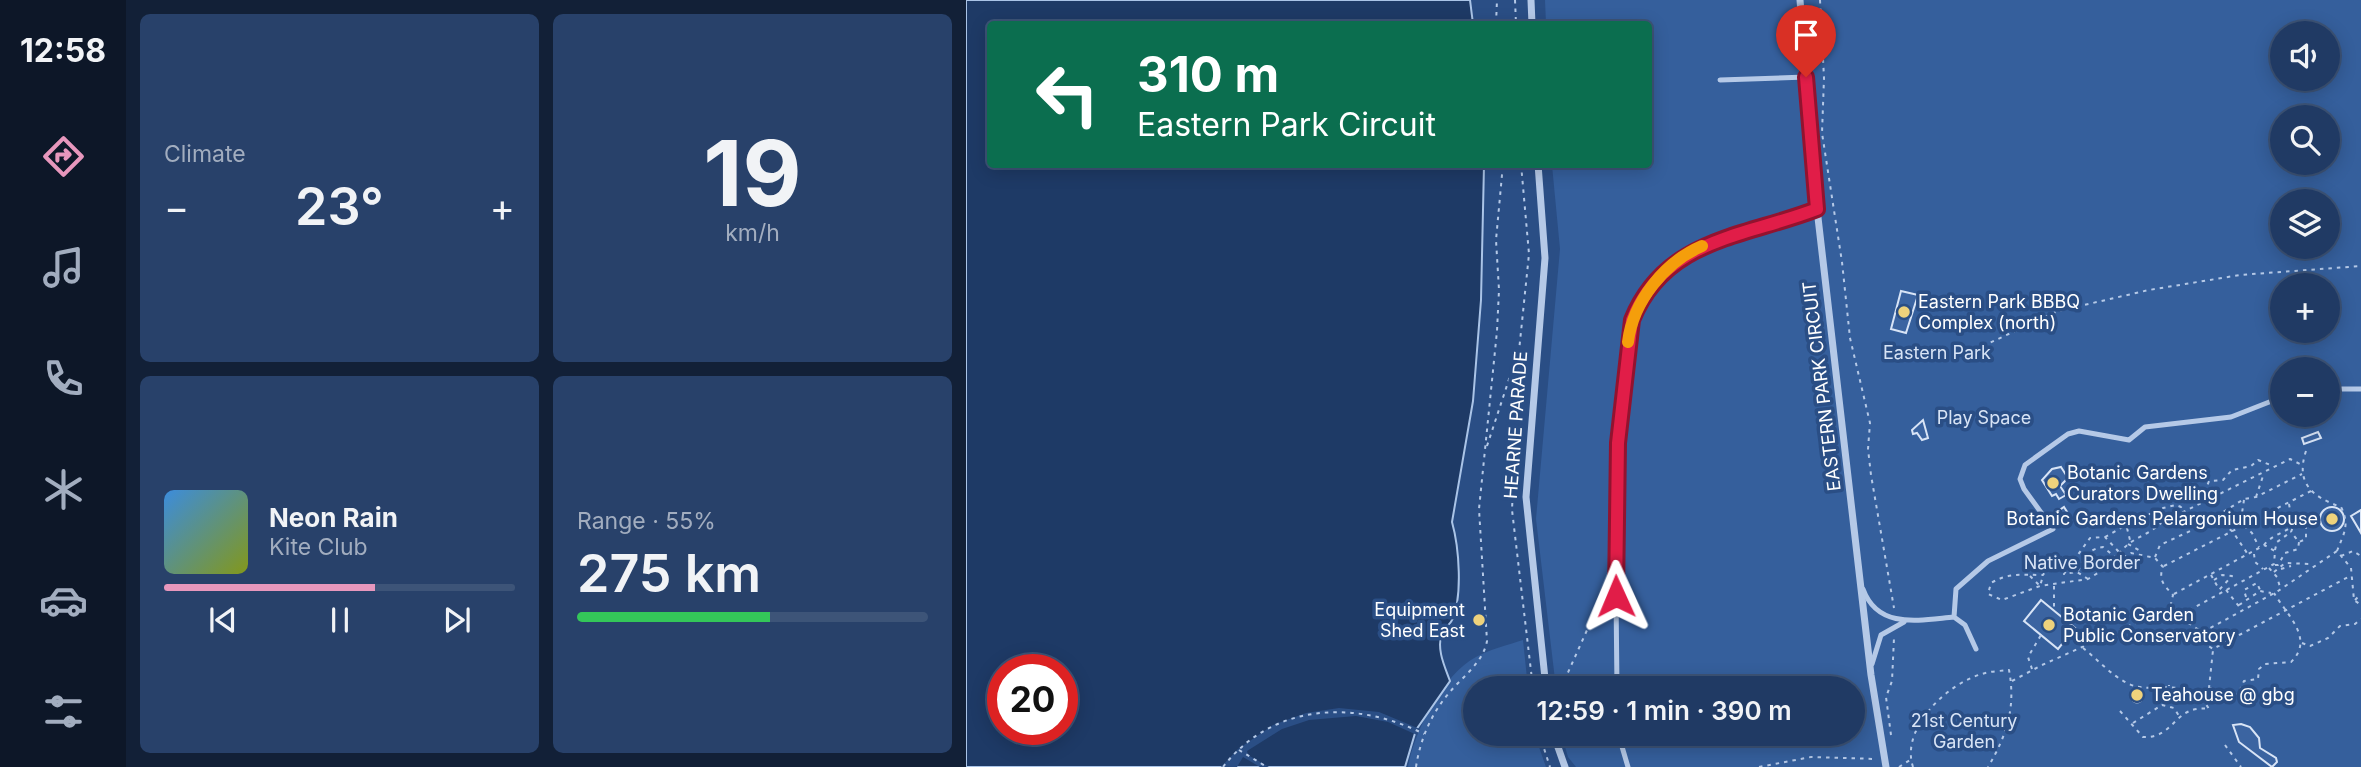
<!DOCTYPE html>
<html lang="en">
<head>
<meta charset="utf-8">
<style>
	:root { --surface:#203a64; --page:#28416a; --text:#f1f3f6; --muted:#a2adbf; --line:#3d5478; --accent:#e797bd }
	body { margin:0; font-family:Inter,sans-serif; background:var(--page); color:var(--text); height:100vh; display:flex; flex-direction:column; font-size:26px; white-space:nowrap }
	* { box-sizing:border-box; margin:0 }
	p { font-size:23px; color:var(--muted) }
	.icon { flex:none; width:38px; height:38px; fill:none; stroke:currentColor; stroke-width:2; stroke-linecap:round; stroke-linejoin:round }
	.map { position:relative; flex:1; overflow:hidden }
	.details { display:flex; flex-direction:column; gap:14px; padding:14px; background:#122037; width:840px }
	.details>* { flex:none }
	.banner { position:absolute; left:21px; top:21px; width:665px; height:147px; border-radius:7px; box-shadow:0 4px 18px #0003,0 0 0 2px var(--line); background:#0b6e4f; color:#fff; overflow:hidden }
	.buttons { position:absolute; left:1304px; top:21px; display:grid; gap:14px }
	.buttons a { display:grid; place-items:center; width:70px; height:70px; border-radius:50%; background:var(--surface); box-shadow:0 4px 18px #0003,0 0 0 2px var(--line); font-size:35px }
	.speed { position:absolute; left:21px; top:654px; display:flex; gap:14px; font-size:35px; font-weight:700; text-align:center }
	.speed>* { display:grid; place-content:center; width:91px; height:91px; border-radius:50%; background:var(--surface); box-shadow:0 4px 18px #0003,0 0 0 2px var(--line); line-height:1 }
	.speed .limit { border:10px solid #d22; background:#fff; color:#111 }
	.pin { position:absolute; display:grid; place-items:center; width:60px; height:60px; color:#fff; margin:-72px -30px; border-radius:50% 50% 50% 0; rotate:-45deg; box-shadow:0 0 7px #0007 }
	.pin .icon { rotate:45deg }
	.me { position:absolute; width:77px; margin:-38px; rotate:359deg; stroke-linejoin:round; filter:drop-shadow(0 0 5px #0008) }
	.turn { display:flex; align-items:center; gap:24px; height:147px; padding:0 35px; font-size:32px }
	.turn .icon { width:91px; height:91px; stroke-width:2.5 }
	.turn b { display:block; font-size:49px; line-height:60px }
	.big { font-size:52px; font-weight:600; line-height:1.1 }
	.details .widget { flex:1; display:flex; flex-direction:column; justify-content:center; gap:10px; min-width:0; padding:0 24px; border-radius:10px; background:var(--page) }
	.details .dial { align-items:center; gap:0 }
	.dial b { font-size:91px; line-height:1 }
	.song { display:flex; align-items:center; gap:21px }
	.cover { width:84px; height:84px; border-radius:10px; background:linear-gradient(135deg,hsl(210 70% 55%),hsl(70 70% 35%)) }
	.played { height:7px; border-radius:4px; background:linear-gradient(90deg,var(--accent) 60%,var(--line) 60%) }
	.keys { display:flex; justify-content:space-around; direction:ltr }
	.heat { display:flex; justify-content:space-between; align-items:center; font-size:38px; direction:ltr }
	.charge { height:10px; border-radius:5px; background:linear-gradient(90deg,#34c759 55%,var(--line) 0) }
	.details .tiles { flex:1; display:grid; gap:14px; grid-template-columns:repeat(2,1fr) }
	.trip { position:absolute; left:497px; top:676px; width:402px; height:70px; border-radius:35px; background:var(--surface); box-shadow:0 4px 18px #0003,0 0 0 2px var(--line); font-weight:600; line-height:70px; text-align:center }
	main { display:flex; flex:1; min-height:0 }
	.tabs { display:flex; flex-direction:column; width:126px; justify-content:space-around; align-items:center; background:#0d1728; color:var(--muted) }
	.tabs .icon { width:49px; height:49px }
	.tabs .active { color:var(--accent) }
	.tabs b { font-size:32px; color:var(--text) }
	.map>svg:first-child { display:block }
</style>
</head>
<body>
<main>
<nav class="tabs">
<b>12:58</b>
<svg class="icon active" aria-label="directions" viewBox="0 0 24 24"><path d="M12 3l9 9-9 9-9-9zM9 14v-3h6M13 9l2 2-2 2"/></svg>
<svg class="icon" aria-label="music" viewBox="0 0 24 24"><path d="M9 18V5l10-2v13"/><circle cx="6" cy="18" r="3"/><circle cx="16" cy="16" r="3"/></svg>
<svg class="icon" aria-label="phone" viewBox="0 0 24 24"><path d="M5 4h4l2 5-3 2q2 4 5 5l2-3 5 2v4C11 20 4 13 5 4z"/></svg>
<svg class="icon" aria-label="climate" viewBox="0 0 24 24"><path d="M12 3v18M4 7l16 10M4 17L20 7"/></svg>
<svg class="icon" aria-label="car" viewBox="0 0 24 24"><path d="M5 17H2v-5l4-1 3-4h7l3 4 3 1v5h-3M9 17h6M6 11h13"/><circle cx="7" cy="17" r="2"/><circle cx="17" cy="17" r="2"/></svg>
<svg class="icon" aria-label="filters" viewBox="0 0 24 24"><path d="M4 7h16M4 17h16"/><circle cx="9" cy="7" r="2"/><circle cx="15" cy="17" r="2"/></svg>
</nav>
<section class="details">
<div class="tiles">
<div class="widget"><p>Climate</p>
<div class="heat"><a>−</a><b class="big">23°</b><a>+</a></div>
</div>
<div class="widget dial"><b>19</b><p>km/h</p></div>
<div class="widget">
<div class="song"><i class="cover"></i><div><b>Neon Rain</b><p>Kite Club</p></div></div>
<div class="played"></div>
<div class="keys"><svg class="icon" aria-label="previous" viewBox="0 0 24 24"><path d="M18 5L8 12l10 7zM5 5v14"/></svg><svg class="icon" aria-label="pause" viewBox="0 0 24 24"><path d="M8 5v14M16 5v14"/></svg><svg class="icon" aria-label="next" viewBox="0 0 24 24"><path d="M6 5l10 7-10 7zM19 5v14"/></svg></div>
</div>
<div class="widget"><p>Range · 55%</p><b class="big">275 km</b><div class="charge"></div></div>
</div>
</section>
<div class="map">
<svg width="1395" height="767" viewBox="0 0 1395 767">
	<rect width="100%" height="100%" fill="#2a4e85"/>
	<path fill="#355f9c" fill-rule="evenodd" d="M579 0H1395V767H610L602 757 595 733H887V688H590L570 519 594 249 586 165 682 164V24H580ZM1316 33H1362V79H1316ZM1316 117H1362V163H1316ZM1316 201H1362V247H1316ZM1316 285H1362V331H1316ZM1316 369H1362V415H1316Z
		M557 640 562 688H509V733H568L580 767H442C448 732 477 674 510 657 524 649 542 645 557 640Z"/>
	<path fill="#1e3a66" stroke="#aac4e7" stroke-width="2" fill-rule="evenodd" d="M0 0H504L507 24H24V164L518 165 515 300 507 401 486 522C493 547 497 596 486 620 484 625 478 628 476 633 470 649 479 667 484 681L450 730 439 767H0ZM37 670H96V730H37Z"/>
	<path fill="#2a4e85" d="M373 708 413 712 454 729 451 735 422 722 390 716 343 720 316 729 281 751 282 755 303 767H294L277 757 271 767H255L272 749 307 725 340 713Z"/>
	<path fill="#3b64a1" stroke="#d8e4f6" stroke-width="2" d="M935 291 952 295 940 333 925 329Z
		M957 420 962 438 956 440 951 433 947 434 946 430Z
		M1352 432 1355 438 1338 444 1336 438Z
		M1095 467 1102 478 1094 486 1100 495 1093 499 1090 494 1086 496 1076 480 1086 469Z
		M1098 507 1103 515 1097 519 1100 523 1097 525 1089 513Z
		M1354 519a12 12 0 1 1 24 0a12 12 0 1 1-24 0Z
		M1395 510V533L1385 516Z
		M1075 600 1109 628 1092 649 1058 621Z
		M1165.5 697a5.5 5.5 0 1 1 11 0a5.5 5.5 0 1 1-11 0Z
		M1275 724 1284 727 1293 738 1294 748 1310 758 1311 762 1306 767 1273 742 1267 725Z"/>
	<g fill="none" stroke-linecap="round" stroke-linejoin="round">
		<path stroke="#b5c9e7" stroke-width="2" stroke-dasharray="3.5 5" stroke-linecap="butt" d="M549 0 550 24
			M854 0 858 78 856 133 876 262 884 338 904 423 902 449 905 475 928 608
			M530 24 531 0
			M555 164 563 254 553 351 546 510 567 688
			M1017 346 1092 311 1183 290 1274 275 1395 266
			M521 446 552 352
			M1340 451C1329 484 1347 497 1375 507 1384 525 1378 533 1371 551L1385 568 1388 600 1395 605
			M1290 497 1298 473
			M1278 500 1276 513 1280 522
			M1222 514 1245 519
			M1251 518 1267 532 1281 553
			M1278 526 1286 533 1293 547
			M1161 528 1164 540
			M1139 537 1167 521 1179 519 1182 514H1194L1197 508 1210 505 1215 507 1227 493 1238 494 1243 481 1257 480 1266 470 1285 466 1292 460 1307 466
			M1162 544 1176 552
			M1298 545C1306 534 1323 532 1332 521L1340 525V539L1333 542 1325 532 1327 527 1323 504
			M1309 550 1311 542 1325 532
			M1288 554 1289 562 1297 569
			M1375 556 1387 551 1395 556
			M1189 557 1194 545 1233 527 1278 499 1290 497 1336 474
			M1148 561C1164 535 1177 540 1195 523L1324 459 1336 465
			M1309 565H1312L1319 553 1332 549 1333 542
			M1104 566C1098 560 1093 559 1085 562L1077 575C1056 575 1044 572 1025 583L1022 594 1036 600 1074 586 1122 579 1165 553 1189 558 1197 567C1192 580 1198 585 1207 595L1204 608 1220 612 1221 622 1236 632 1238 643 1247 649 1384 576
			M1198 566 1345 491
			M1303 568 1311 577 1314 587
			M1315 569 1325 566
			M1112 571C1118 558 1122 549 1137 547L1149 557
			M1308 572 1319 563 1345 564
			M1245 575 1253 589
			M1064 576 1074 586 1077 576
			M1122 579 1111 572 1098 574 1124 538 1139 537 1153 552
			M1248 580 1256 575 1266 576 1253 590
			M1088 586V611
			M1260 590 1276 610
			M1208 594 1293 548 1298 545 1309 551 1308 564 1220 612
			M1280 597 1278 590 1291 583 1294 590
			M1389 600 1395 594
			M1273 605 1294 591 1305 593
			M1237 632 1312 591 1371 551
			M1336 643 1344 646 1362 638 1374 626 1389 624 1395 619
			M1117 648C1131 659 1145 675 1161 683 1183 695 1208 678 1235 697L1243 688 1247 650
			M1066 669 1062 657 1075 635
			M1046 681 1076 665 1203 608
			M595 688 626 619 642 616
			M1244 688 1262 697 1273 692 1278 681 1292 679 1293 669 1299 664 1325 662C1349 639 1321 615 1308 593
			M1202 703 1203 685
			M1154 711 1177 737C1209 739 1208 704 1243 709L1236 698
			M1167 723 1196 705 1208 708 1213 716
			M573 733 584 767
			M925 735 920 697 926 681 928 638
			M1259 745 1275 767
			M273 750 301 767
			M257 767C307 702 391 700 458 734
			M450 767C454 740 465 714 483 693 496 677 517 663 521 641L513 509 531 331 533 290 530 240 537 164
			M793 767 845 757 910 759
			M933 767 944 760
			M947 767C934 728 982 683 1016 674 1025 671 1035 671 1043 670 1050 707 1041 735 1022 767"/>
		<path stroke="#b5c9e7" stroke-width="5" d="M754 80 840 77
			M1362 389H1395
			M897 589C912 630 954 620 988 617L999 625 1010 649
			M988 617 990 589 1022 561 1087 529 1058 489 1054 479 1059 465 1102 434 1113 431 1163 440 1179 427 1265 417 1316 397
			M906 664 915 635 938 622
			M651 688 649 504 655 394 667 316 699 272 722 252 851 209
			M652 733 662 767"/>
		<path stroke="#b5c9e7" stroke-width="7" d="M565 0 566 24
			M834 0 851 209 905 675 920 767
			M572 164 579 258 560 497 580 688
			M587 733 599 767"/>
	</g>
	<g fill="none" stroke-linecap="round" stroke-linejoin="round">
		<g stroke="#92132f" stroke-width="18">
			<path id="route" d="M650 596 652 443 666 320C699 238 779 237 851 209L840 77"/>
		</g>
		<use href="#route" stroke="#e11d48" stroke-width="12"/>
		<path stroke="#f59e0b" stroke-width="12" d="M662 342C667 301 699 262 736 246"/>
	</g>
	<g fill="#eed27c" stroke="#2a4e85" stroke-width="2.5">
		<circle cx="938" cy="312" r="7"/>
		<circle cx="1087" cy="483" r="7"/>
		<circle cx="1366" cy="519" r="7"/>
		<circle cx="513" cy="620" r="7"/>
		<circle cx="1083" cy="625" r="7"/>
		<circle cx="1171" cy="695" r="7"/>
	</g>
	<g text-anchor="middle" stroke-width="7" stroke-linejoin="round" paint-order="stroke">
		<g font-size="18" fill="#fff" stroke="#2a4e85" text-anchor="start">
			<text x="952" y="308">Eastern Park BBBQ<tspan x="952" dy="21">Complex (north)</tspan></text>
			<text x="1101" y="479">Botanic Gardens<tspan x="1101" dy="21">Curators Dwelling</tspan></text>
			<text x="1352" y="525" text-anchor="end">Botanic Gardens Pelargonium House</text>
			<text x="499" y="616" text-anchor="end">Equipment<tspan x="499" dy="21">Shed East</tspan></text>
			<text x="1097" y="621">Botanic Garden<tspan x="1097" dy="21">Public Conservatory</tspan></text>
			<text x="1185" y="701">Teahouse @ gbg</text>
		</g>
		<g font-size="18" fill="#d8e4f6" stroke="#2a4e85">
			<text x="971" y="359">Eastern Park</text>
			<text x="1018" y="424">Play Space</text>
			<text x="1116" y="569">Native Border</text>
			<text x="998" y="727">21st Century<tspan x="998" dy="21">Garden</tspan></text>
		</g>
		<g font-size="18" fill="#fff" stroke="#2a4e85">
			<text transform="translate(856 386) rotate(-97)" y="6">EASTERN PARK CIRCUIT</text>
			<text transform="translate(550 425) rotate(-86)" y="6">HEARNE PARADE</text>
		</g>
	</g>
</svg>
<div class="buttons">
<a><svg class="icon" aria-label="sound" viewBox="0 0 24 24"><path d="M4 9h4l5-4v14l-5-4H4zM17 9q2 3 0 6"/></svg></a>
<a><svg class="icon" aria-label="search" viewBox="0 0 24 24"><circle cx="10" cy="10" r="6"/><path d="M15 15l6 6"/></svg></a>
<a><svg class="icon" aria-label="layers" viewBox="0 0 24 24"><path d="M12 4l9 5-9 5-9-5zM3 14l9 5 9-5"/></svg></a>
<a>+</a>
<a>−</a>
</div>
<div class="speed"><div class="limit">20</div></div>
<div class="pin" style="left:840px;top:77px;background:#d93025"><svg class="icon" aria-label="arrive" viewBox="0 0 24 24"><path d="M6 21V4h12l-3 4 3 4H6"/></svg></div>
<svg class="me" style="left:650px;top:596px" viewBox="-20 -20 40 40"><path d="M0-17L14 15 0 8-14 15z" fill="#e11d48" stroke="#fff" stroke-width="4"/></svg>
<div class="trip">12:59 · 1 min · 390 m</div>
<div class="banner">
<div class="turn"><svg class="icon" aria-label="left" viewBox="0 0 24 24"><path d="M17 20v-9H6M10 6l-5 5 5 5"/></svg><div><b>310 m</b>Eastern Park Circuit</div></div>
</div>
</div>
</main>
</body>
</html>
